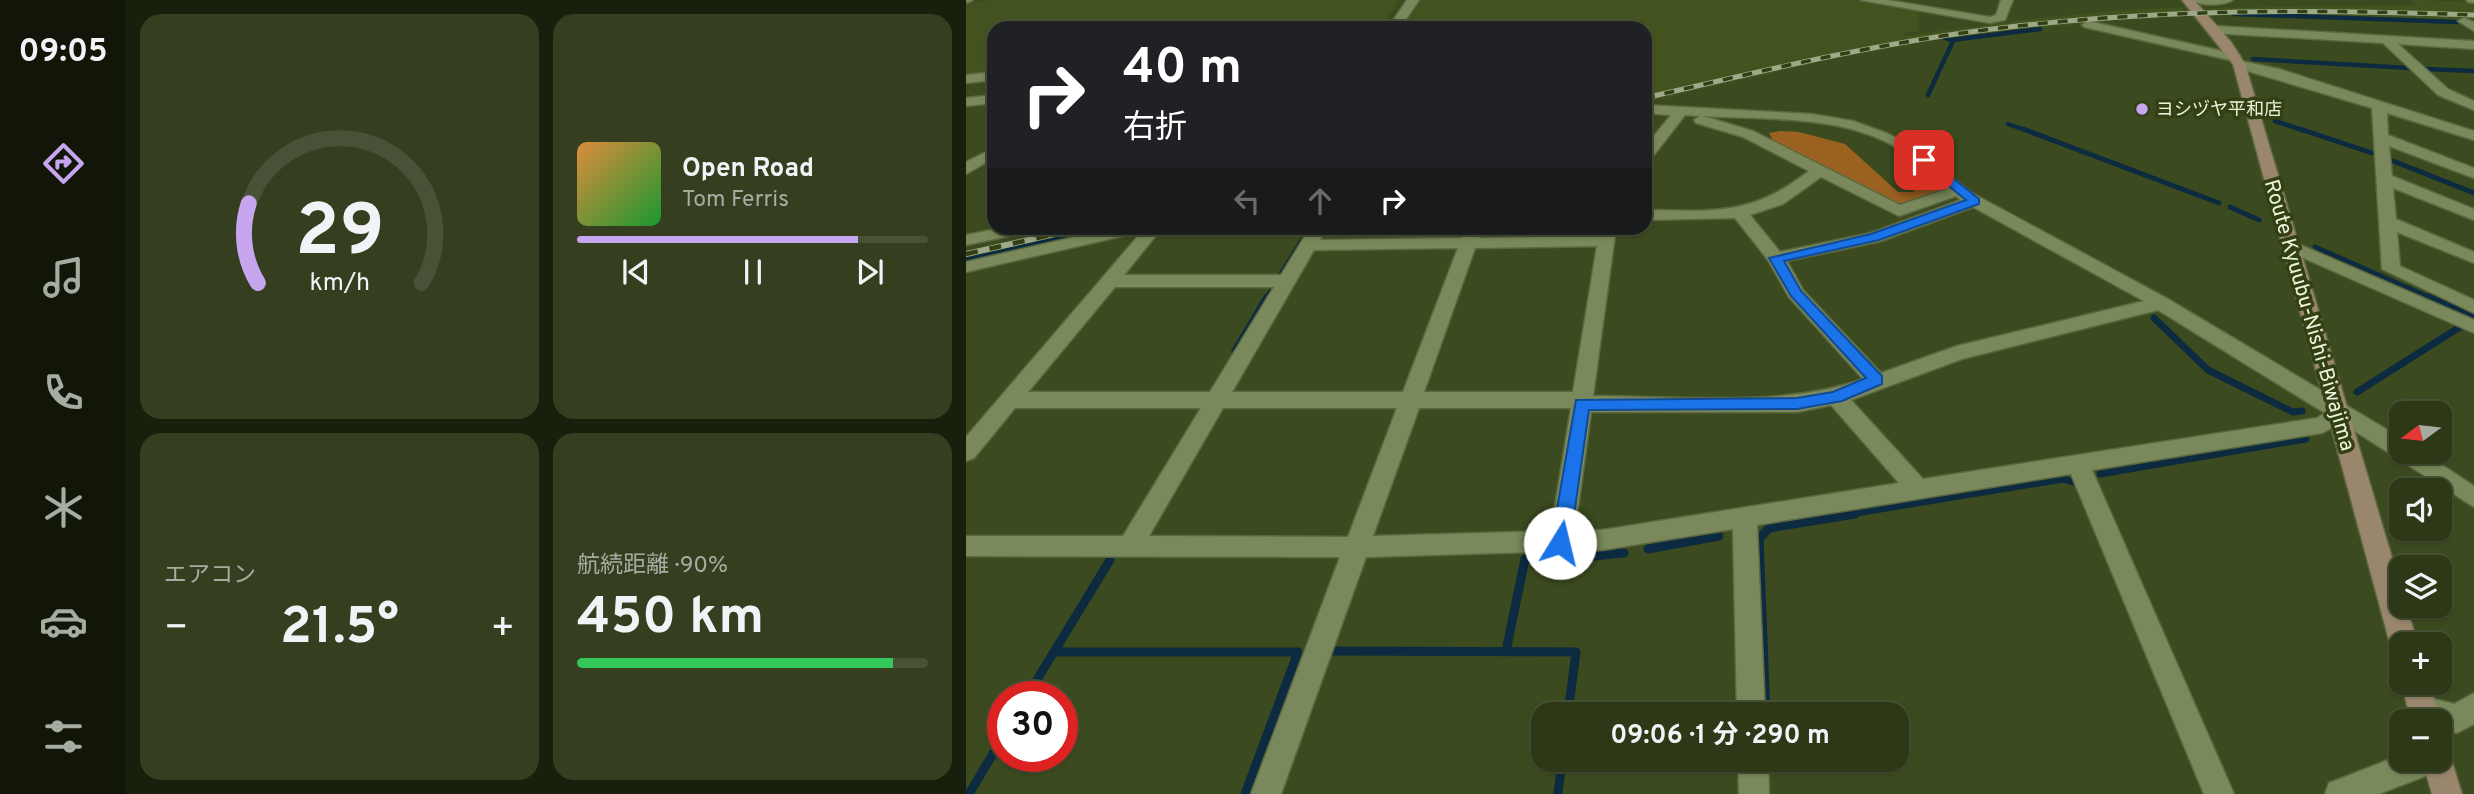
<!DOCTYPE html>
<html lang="ja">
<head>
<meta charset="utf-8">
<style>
	:root { --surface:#2d3817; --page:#353f20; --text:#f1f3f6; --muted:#a7aca1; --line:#485236; --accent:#c7a6ef }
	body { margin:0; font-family:Overpass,"Noto Sans JP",sans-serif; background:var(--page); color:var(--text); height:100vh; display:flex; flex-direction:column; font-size:26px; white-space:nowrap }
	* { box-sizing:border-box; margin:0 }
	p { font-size:23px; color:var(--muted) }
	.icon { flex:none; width:38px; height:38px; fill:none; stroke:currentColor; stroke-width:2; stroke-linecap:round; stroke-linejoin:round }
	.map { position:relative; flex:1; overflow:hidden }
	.drawer { display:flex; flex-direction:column; gap:14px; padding:14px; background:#191f0d; width:840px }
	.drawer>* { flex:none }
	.top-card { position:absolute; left:21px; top:21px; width:665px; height:214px; border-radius:21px; box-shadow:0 2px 5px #0004,0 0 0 2px var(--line); background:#202124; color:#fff; overflow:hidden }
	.needle { width:46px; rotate:255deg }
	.fabs { position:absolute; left:1423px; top:401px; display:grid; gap:14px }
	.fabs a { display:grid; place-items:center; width:63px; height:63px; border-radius:14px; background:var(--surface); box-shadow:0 2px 5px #0004,0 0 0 2px var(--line); font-size:35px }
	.speed { position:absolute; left:21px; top:681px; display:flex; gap:14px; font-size:35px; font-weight:700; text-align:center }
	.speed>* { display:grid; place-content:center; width:91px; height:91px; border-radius:50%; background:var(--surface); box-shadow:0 2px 5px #0004,0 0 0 2px var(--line); line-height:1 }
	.speed .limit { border:10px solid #d22; background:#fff; color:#111 }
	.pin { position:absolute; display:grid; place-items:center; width:60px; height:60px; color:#fff; margin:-30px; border-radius:14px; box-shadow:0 4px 10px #0006 }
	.me { position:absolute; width:77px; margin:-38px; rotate:9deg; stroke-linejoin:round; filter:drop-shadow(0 0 5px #0008) }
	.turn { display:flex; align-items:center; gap:24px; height:147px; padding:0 21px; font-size:32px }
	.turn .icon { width:91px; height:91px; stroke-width:2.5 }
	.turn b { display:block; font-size:49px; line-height:60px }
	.lanes { display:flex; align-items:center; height:66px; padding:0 21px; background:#0003; justify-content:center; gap:35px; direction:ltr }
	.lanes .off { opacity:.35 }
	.big { font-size:52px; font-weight:700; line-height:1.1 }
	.drawer .tile { flex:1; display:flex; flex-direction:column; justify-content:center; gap:10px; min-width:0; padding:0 24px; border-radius:21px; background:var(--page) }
	.drawer .dial { align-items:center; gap:0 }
	.dial svg { height:182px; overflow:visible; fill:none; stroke:var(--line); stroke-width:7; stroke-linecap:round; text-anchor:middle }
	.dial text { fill:var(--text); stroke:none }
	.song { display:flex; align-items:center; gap:21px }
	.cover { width:84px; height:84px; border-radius:10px; background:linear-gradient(135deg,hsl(30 70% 55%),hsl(130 70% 35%)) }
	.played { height:7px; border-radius:4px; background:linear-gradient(90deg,var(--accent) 80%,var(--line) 80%) }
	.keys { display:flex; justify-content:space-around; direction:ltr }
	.heat { display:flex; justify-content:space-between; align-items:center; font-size:38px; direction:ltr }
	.charge { height:10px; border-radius:5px; background:linear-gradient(90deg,#34c759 90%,var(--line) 0) }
	.drawer .tiles { flex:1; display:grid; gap:14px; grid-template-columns:repeat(2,1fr) }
	.trip { position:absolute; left:565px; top:702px; width:378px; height:70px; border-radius:21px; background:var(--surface); box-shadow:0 2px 5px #0004,0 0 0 2px var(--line); font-weight:700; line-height:70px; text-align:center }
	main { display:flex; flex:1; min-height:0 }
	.menu { display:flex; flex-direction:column; width:126px; justify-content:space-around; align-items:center; background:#121609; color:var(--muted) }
	.menu .icon { width:49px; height:49px }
	.menu .current { color:var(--accent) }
	.menu b { font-size:32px; color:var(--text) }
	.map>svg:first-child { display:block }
</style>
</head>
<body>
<main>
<nav class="menu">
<b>09:05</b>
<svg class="icon current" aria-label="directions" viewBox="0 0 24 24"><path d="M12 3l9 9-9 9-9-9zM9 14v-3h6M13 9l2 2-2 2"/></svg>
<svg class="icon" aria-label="music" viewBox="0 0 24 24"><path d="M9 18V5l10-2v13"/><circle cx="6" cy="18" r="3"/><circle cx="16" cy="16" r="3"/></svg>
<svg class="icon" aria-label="phone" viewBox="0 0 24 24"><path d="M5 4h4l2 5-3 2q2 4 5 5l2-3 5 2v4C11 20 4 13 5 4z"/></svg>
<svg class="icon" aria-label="climate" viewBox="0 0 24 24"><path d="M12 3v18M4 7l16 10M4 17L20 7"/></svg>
<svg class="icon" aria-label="car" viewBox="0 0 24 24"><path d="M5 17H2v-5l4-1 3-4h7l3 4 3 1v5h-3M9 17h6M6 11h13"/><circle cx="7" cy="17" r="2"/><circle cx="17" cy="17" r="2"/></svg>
<svg class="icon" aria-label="filters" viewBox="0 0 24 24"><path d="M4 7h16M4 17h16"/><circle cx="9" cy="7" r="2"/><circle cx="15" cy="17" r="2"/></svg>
</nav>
<section class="drawer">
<div class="tiles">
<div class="tile dial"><svg viewBox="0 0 100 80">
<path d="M14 69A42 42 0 1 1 86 69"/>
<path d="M14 69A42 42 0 0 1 10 34" stroke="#c7a6ef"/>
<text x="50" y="56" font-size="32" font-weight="700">29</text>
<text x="50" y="72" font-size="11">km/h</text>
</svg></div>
<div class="tile">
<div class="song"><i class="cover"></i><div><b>Open Road</b><p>Tom Ferris</p></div></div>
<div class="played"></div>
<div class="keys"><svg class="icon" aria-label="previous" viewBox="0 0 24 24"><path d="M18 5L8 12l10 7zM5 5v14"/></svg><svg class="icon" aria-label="pause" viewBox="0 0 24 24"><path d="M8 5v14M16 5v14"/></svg><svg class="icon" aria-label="next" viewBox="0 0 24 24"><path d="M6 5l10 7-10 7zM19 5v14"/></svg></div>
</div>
<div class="tile"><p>エアコン</p>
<div class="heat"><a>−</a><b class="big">21.5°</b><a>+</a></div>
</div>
<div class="tile"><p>航続距離 · 90%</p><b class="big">450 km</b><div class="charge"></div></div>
</div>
</section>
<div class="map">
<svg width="1508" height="794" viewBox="0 0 1508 794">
	<rect width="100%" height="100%" fill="#3c4b1f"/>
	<path fill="#43531f" d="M27 0H434L414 28H28V73L0 77V3Z
		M454 0H885L953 12V31L937 33 939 36 1072 18 1167 10 1216 7 1224 16 1167 18 974 39 866 59 679 102V28H435Z
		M1446 0 1508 2V22L1310 13 1248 14 1241 8 1450 5Z"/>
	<path fill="#9b6120" d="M814 131 833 132 879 144 932 192H948L946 179 939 169 941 165C961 164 968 176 981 190L933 206 809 144 803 133Z"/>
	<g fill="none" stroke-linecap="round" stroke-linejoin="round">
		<path stroke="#0c2a40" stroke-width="4.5" d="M1268 14 1491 22
			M986 40 1074 29
			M1287 59 1443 68
			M1461 69 1508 71
			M962 95 987 41 979 38
			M1309 121 1339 131
			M1042 124 1062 131"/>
		<path stroke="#0c2a40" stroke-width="5" d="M1057 129 1253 203
			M1334 129 1406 153
			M1427 161 1508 193
			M1264 207 1293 220
			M1349 247 1467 299
			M0 260 140 228
			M315 274 344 228
			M300 299 308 286"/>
		<path stroke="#0c2a40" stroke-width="7" d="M1463 297 1508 317
			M1188 318 1242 370 1327 412 1336 411
			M269 351 301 297
			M1391 392 1497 325
			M1134 474 1340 439
			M878 515 1097 479 1108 482"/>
		<path stroke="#0c2a40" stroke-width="9" d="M682 549 753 536
			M597 559 658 553
			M362 651 610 652 602 714
			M540 651 559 559 576 560
			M88 652H332L279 794
			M61 696 144 560
			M800 714 793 539 803 528 889 514
			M3 794 37 737
			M592 794 596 760"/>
		<g stroke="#5b673f" stroke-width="3">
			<path id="minor" d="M0 0H7L1 3Z
				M441 0H453L434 28H422Z
				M894 0H921L1024 17 1030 15 1035 0H1047L1039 20 1024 23Z
				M1224 0H1267C1257 6 1234 6 1224 0Z
				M1500 0H1508V3L1502 2Z
				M1498 18 1508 22V31L1492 21Z
				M1122 21 1274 55 1275 61 1313 69 1508 131V140L1421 113 1422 135 1508 168V178L1423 146 1426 176 1508 209V220L1427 188 1430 219 1508 252V263L1431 232 1434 266 1508 300V313L1416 269 1406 108 1268 67V61L1118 27 1116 25Z
				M1249 26 1508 41V49L1432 44 1482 89 1508 101V110L1472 95 1417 43 1245 33 1243 30Z
				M28 72V80L0 83V75Z
				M28 95V103L0 106V98Z
				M679 105 845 114 887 121 920 133 948 146 1004 192 1202 299 1435 438V452H1456L1508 486V507L1376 423 1356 433 1126 470 1268 794H1238L1105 474 791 525 799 714H771L767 529 636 550 400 557 315 794H285L374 557 0 556V536H157L235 408H49L8 458 0 461V437L179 228H196L158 275H315L344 228H360L354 240 496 238 500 228H516L513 238 632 236 634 228H650L627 396C713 396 817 408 897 379L823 297 802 260 769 218 679 220V210C748 211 786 216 843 171L777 137 730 123 728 120 734 116 719 115 684 160 679 162V147L705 115 679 113ZM737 116C803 120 883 114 939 153 954 164 967 177 981 189L934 205 787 131ZM855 177 933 216 990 196 995 200 905 233 814 252 784 215 817 204ZM1007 207 1178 301 991 346 915 373 837 290 821 261 915 241ZM631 246 607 392H458L509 248ZM492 248 437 392H266L348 250ZM149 287H308L244 392H62ZM1192 310 1359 413 1351 418 957 479 885 400 996 359ZM865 405 933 483 636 530H609L625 412H831ZM257 408H431L382 537 183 536ZM453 408H605L585 531 407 536Z
				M28 148V158L0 174V162Z
				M35 228H65L63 232 0 245V235Z
				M148 228H176L174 232 0 272V262Z
				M1323 240 1508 320V333L1317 249 1314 245 1317 241Z
				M1508 693V724L1491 733 1474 729V721L1447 720 1443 710 1447 700 1457 696 1488 704Z
				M1474 754 1476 760 1472 771 1413 794H1359L1363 783 1435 755V760H1474Z
				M772 760H802L803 794H773Z"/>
		</g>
		<g stroke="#5b673f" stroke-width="3">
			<path id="secondary" d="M1216 0H1228L1265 42 1279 64 1435 588V606H1440L1452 644H1435V655L1428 653 1424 644 1267 64Z
				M1435 682H1463L1475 721 1474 723 1445 721Z
				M1474 746 1482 749 1496 794H1466L1456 760H1474Z"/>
		</g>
		<use href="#minor" fill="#79895b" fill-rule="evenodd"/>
		<use href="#secondary" fill="#9a856d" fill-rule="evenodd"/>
		<g stroke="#9da988" stroke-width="5">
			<path id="rail-far1" d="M679 98C799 70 920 41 1043 27 1197 9 1353 9 1508 15"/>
		</g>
		<g stroke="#9da988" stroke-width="6">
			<path id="rail" d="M0 254 116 228"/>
		</g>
		<use href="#rail-far1" stroke="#324014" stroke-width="3.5" stroke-dasharray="10" stroke-linecap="butt"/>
		<use href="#rail" stroke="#324014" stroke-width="4.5" stroke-dasharray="12" stroke-linecap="butt"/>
	</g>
	<path fill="#1a73e8" stroke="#114b97" stroke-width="2" d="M954 158H962L1013 199V204L913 240 818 261 835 291 916 376V384L876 401 831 409 623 410 604 543 601 548H588L585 543 610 400 831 398 867 392 900 378 825 296 803 258 905 234 1000 200 954 163Z"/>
	<circle fill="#c7a6ef" stroke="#324014" stroke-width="2.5" cx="1176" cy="109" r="7"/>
	<g text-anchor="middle" stroke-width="7" stroke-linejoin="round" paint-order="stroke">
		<g font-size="18" fill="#ebf4db" stroke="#324014" text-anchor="start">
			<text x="1190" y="115">ヨシヅヤ平和店</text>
		</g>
		<g font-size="21" fill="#ebf4db" stroke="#324014">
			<text transform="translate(1344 315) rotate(74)" y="7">Route Kyuubu-Nishi-Biwajima</text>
		</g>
	</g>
</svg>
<div class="fabs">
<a><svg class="needle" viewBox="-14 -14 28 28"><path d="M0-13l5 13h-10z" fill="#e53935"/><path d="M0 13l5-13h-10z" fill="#a7aca1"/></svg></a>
<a><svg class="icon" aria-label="sound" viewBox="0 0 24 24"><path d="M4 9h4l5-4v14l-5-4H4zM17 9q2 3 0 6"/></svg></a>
<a><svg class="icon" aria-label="layers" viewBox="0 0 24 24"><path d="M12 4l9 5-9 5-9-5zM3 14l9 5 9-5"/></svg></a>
<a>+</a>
<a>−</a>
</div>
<div class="speed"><div class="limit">30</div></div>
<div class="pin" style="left:958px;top:160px;background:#d93025"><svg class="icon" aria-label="arrive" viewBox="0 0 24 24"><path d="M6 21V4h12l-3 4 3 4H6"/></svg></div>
<svg class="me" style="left:594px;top:543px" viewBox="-20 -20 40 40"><circle r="19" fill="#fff"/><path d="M0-13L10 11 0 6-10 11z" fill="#1a73e8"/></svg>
<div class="trip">09:06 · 1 分 · 290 m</div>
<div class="top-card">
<div class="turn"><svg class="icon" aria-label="right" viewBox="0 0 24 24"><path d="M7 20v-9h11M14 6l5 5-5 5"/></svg><div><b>40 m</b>右折</div></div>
<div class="lanes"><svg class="icon off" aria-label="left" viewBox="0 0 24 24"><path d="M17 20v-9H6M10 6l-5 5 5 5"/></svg><svg class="icon off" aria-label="ahead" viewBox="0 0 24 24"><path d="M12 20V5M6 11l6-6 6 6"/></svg><svg class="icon" aria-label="right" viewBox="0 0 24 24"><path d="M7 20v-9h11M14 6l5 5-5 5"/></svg></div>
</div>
</div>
</main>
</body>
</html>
